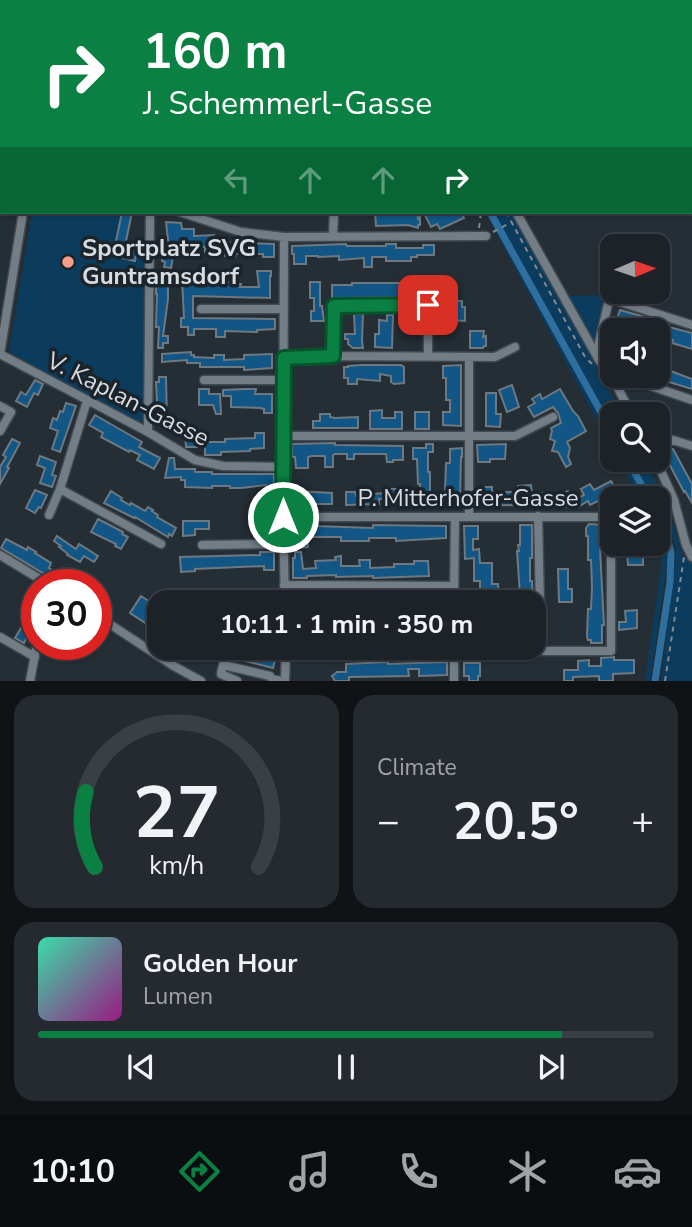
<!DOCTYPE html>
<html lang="en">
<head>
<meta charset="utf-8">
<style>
	:root { --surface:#1c2228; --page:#252a30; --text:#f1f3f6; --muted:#a0a4a8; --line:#3a3f45; --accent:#0b8043 }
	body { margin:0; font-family:"Nunito Sans",sans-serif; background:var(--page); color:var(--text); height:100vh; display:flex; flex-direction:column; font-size:26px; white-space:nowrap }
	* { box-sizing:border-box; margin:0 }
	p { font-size:23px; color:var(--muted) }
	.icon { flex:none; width:38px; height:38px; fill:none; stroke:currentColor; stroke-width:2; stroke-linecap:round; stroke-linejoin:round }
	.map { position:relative; height:681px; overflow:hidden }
	.side { display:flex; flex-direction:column; gap:14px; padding:14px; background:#0f1316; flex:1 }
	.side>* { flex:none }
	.guide { position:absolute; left:0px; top:0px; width:693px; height:214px; box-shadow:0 2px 5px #0004,0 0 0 2px var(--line); background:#0b8043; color:#fff; overflow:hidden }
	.needle { width:46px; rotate:88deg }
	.fabs { position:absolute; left:600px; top:234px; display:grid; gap:14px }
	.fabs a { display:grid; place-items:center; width:70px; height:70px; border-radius:14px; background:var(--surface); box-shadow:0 2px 5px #0004,0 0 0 2px var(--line); font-size:35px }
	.speed { position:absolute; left:21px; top:569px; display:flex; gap:14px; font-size:35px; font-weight:700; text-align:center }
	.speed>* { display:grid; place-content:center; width:91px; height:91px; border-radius:50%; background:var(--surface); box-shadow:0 2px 5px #0004,0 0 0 2px var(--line); line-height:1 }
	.speed .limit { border:10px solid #d22; background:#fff; color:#111 }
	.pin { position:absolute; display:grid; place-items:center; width:60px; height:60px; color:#fff; margin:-30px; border-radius:14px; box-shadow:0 4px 10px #0006 }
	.me { position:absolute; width:77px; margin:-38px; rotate:0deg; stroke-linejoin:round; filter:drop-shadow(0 0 5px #0008) }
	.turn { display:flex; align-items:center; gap:24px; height:147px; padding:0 28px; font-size:32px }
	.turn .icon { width:91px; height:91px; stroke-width:2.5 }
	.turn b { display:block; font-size:49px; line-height:60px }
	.lanes { display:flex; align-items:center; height:66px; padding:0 28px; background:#0003; justify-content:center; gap:35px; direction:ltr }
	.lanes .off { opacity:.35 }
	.big { font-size:52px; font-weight:700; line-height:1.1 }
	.side .tile { flex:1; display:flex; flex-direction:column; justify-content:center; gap:10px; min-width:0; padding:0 24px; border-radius:21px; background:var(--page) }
	.side .dial { align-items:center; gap:0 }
	.dial svg { height:182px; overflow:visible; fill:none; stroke:var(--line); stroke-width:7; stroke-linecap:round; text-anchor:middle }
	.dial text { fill:var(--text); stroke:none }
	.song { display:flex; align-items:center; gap:21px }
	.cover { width:84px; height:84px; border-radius:10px; background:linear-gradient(135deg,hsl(160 70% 55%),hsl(310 70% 35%)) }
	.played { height:7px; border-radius:4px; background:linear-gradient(90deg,var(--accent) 85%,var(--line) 85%) }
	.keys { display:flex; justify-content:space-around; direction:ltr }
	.heat { display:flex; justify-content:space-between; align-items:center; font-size:38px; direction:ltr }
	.side .tiles { flex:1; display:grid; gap:14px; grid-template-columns:1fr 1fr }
	.tile:last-child { grid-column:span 2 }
	.trip { position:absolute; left:147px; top:590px; width:399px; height:70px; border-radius:21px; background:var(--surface); box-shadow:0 2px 5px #0004,0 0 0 2px var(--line); font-weight:700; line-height:70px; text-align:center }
	.dock { display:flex; height:112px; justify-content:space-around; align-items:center; background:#0b0e10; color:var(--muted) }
	.dock .icon { width:49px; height:49px }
	.dock .current { color:var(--accent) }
	.dock b { font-size:32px; color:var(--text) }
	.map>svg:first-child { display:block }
</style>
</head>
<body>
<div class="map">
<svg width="692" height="681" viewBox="0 0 692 681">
	<rect width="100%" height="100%" fill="#252e35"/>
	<path fill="#0c3c5d" d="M32 212H132L125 246 147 251 145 419 137 423 9 352Z
		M485 212H511L600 373 621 415H612V448Z
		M608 295 596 344 568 296Z
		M619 460H645L665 501 658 505V499H640Z
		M667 506 683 556 692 562V681H661L676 549 662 508Z
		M658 522 664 536 668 556 650 681H645L661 568V543L658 536Z"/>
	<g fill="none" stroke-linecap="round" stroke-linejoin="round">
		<path stroke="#2f6f9f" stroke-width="7" d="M376 0 377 2
			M490 212 612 432
			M628 460 649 499
			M655 681 670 582 671 553 666 533 658 516"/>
	</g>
	<path fill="#115685" stroke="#6d7881" stroke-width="2" d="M122 212H132L125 246 137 249 135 261 113 256Z
		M375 212 413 213 417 212 418 219 420 217V225H418V228L408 225 376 226Z
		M431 212H461L464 218 440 229 437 224 431 227 425 215Z
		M166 222 181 223 182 229H194V236L214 235V252H205V248L203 246H175L171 268 164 267 165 262 162 261 164 240H168Z
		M225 242 274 244V257H263V254H235V256H225Z
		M346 244 347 246H386V244H396V248H423V245H434V255H417V257H411V261H386V257H372V267H364V258L339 260V256L318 257V256H306V264H294V254H292V246Z
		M257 271H271V276H270V298L193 296V318L275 319V329L257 330V332L225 331V337H216V329H194V335H188V327H181V318H184L182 280H192V283L236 282V284H241L240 287H259Z
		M310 282H320V306H322L324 321H311V311H314V298H310Z
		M431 282V297L332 298V285H352V283H410V288H421V283Z
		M156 283H168V299L163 336H168V343H163V348H158L159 327H156L157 294H156Z
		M451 301H462V307H465V321L450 320Z
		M620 310 648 318 666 325 665 326 692 333V349L672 343 673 340 658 334V331H648V328L625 321 622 331 614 328Z
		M354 314H363L362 341 363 348H353L348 344V339H345V334H355Z
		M387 315H393L392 348 375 347V334H379V320L387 321Z
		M470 331H484L483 337 486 336V346H484L483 348H470Z
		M191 352V355H194V357L214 358V355H224V360L244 359V355L272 354V368L244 370V367H200V363H187V360L162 362V354Z
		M361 365H401L404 367V383L394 384 391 382V376L380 374V381L357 379V384H348V378H344V367H348V366Z
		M461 365V426L443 425V412H450V400H446V378H443V366Z
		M660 367 692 379V389L656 378Z
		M159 377H166L167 423H158L156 382H159Z
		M35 380 43 384 38 395 34 393 27 407 16 401 21 392 26 395Z
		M512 385 519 407 507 412 499 390Z
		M199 389H209V394H220L221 414H216L213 405H199Z
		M245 389H256L255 394H272V413H264V409L261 408 231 407V396H223V390Z
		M560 389 573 411 578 416 586 431 567 442 570 448 568 457 571 464 566 467 558 452 552 451 555 441 550 439 552 431 551 428 561 423 558 413 553 407 534 417 528 407 535 403 532 399 540 394 542 399Z
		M486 393H496V414H501L500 427 486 426Z
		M66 403 76 406 60 452 52 449 58 431 50 428 53 418 57 420 60 411 63 412Z
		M382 410V418H395V412H402V429H370V411Z
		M415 412H429V429H415Z
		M320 414H330V417L335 418 358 417V428H313V421H320Z
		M95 415 142 442 139 447 160 458 154 469 137 460 140 455 130 450 129 452 101 437 103 433 89 425Z
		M185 432H198V442H225V439L255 438V433H264V448L250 449V451L221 452V455H205V447H186Z
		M12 439 20 443 7 467 9 468 0 484V467L6 457 3 455Z
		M335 443V445L403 446V460H393V462H387L386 454H354V459H347V454H335L333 455V467H325V456H312L308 457V468H296L295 457H292V444Z
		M426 444H433V452H428V472H430V496H433V503H430V507H416V498H420V484H418L417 459H413V448H426Z
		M506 444 505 459H490V462H478L477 445Z
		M462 448V457H461L460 501 447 502V491H445L446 463H450V449Z
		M673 449 692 484V503L685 491 684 492 664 454Z
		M40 456 56 462 52 475 56 476 52 487 40 483 45 468 37 465Z
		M169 458H174L175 469H195V472H212V474H274V500H266V485L241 488H230V486H212V488L185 487V480H181V477L165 478Z
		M611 481 621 499H612V511L604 498 590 505 588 501 578 507H560V504H535V500H514V505L479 506 478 495H484V487H492V492H518V486L531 485 532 493H551V500L568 491 573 501 584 495 581 489 590 484 594 490Z
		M388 489H400V498L379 499V504L346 505V492H355L356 496H369V494L388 493Z
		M35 490 47 495 41 508 39 507 35 513 26 508Z
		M111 491 122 498 121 500 130 505 131 503 145 511 148 507 153 510 152 511 158 515 157 517 176 528 172 536 169 534 168 537 135 517 134 518 104 503Z
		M296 491 332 493V504H309V506H296Z
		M259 510H271L272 538H260Z
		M98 519 123 532 122 534 128 537 121 549 115 546 116 544 91 532Z
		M183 521H209V529H195V535L183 536Z
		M589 524 602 525V543H604V549H600L604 625H602V643H591V640H588L587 637 588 609H591L592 588 591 560H588V536H586V528Z
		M373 525 446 526V538L396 541V538H369V541H341V537H307L308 547 297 548V541H295V531L315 530V526L373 528Z
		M520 525H532V558H530V581H532L533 602H521L520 595 517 551H519L518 545H520Z
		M464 526H478V539H473V550L479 549 480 563H492V584H498L499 596 480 597V581H474V558L465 559Z
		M57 536 76 549 79 544 98 556 94 562 84 556 80 562 67 555 68 554 59 547 61 546 54 541Z
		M6 539 27 550 28 547 36 552 35 553 51 563 49 568 57 574 58 571 72 578 69 584H62L58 582 1 548Z
		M624 546H638V553H643V565H628L627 553H624Z
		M260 552H274V570H264V566L195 569V571L181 572 180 557 260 555Z
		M295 552H301L303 569 316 568 315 561 336 560 335 557 341 556V566H360L359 560H370V568L394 567V564H414V561H428L429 576 373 578V576L336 577V575L307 576V578H293V558H295Z
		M558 569H568V589H572V602H559Z
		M302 593H309V595H324V598L336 597V594L393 595V594L427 593V602H401V600L387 601V602H302Z
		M141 596 159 608V612L150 626 130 613Z
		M637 610V628L619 630V622H626L625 611Z
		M26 613 35 618 28 630 30 631 24 643 15 638 24 623 21 622Z
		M226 648H254L277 653 273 668 221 655 223 649Z
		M614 657V660H634V673L613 674V681H599V676L573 677V681H564V670H578V661L589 660V666H601V658Z
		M388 662V664L447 662V675L419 676V669H408L409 676 349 677V681H335L332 676 337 672H346V664Z
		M464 663H480V676H478V681H469V676H464Z"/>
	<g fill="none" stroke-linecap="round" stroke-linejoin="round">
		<g stroke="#424950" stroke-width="11">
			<path id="minor" d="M506 0 511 2
				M291 2V0
				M480 2V0
				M614 2V0
				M686 2 687 0
				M0 54 2 55
				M691 64H692
				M0 97 2 98
				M0 144 2 145
				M180 212 241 232 284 237 486 236
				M516 212 599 360 611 375 632 415
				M333 236 334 212
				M284 237 283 517 285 602
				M201 309H284
				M0 354 148 432 195 460 223 466 283 467
				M0 354 23 212
				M333 356 334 306 428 305V356
				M599 356 598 347 609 300 611 299 692 325
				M284 358 333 356 495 357 515 347
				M622 376 692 400
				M204 380H284
				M0 406 11 412 0 431
				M148 432 150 212
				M283 436H515L553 417
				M658 447 673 440 692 446
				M656 460 674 500 686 545 692 557
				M60 489 161 544
				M49 515 60 489 87 401
				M283 517H611V651H541L538 516
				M469 517V358
				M202 545 283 544
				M0 555 48 584
				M284 585 454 586
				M454 602 455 517
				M96 615 172 665 201 681
				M0 637 35 657
				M286 654 454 656
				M30 681 37 644
				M237 681 221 674 223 665 270 676 272 679 281 681
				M285 681 286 648
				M454 681V648"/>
		</g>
		<path stroke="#82898f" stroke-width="2" stroke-dasharray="5 5" stroke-linecap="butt" d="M365 0V2
			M691 120H692
			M506 212 585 357 592 364
			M479 228 481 212
			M493 232 510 223
			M646 460 655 478
			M658 508 667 504
			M665 681 684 557"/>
		<use href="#minor" stroke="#737d86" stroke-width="8"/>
	</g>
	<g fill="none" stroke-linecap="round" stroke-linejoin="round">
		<g stroke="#07532c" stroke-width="18">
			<path id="route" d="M283 517 284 358 333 356 334 306 428 305"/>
		</g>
		<use href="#route" stroke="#0b8043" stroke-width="12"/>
	</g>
	<circle fill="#f49e89" stroke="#1b242b" stroke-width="2.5" cx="68" cy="262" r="7"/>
	<g text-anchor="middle" stroke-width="7" stroke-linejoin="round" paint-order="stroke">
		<g font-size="24" font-weight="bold" fill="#d6dce1" stroke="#1b242b" text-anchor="start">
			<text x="82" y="256">Sportplatz SVG<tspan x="82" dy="28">Guntramsdorf</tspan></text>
		</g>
		<g font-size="24" fill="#d6dce1" stroke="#1b242b">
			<text transform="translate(128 399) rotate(27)" y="8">V. Kaplan-Gasse</text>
			<text x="468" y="506">P. Mitterhofer-Gasse</text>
		</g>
	</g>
</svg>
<div class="fabs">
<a><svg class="needle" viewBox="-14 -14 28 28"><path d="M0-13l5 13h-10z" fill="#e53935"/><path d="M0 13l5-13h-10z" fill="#a0a4a8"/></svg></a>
<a><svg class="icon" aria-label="sound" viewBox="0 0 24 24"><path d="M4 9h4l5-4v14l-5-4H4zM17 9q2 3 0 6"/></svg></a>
<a><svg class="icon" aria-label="search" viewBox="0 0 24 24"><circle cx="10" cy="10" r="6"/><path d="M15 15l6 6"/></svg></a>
<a><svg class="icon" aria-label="layers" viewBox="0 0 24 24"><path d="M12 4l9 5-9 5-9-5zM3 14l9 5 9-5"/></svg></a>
</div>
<div class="speed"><div class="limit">30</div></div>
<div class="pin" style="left:428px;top:305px;background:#d93025"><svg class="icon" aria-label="arrive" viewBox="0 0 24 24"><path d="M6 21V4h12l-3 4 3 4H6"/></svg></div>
<svg class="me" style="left:283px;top:517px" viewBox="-20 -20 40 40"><circle r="17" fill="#0b8043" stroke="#fff" stroke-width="3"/><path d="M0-11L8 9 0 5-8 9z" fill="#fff"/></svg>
<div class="trip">10:11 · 1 min · 350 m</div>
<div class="guide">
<div class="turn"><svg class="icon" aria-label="right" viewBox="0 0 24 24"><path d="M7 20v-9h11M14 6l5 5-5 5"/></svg><div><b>160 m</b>J. Schemmerl-Gasse</div></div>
<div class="lanes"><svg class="icon off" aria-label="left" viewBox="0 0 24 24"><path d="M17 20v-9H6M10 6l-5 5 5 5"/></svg><svg class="icon off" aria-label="ahead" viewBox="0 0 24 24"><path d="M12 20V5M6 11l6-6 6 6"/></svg><svg class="icon off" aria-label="ahead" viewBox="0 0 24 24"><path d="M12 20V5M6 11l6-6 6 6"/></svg><svg class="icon" aria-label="right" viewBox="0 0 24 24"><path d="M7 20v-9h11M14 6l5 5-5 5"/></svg></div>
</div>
</div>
<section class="side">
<div class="tiles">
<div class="tile dial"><svg viewBox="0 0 100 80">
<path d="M14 69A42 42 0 1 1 86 69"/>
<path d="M14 69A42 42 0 0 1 10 36" stroke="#0b8043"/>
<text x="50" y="56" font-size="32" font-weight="700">27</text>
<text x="50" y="72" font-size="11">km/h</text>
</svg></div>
<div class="tile"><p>Climate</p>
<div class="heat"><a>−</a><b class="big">20.5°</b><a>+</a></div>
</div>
<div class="tile">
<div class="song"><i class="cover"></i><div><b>Golden Hour</b><p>Lumen</p></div></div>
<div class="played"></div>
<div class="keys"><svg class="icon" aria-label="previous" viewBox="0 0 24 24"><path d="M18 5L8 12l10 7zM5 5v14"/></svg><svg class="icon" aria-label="pause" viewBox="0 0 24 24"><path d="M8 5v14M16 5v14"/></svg><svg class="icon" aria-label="next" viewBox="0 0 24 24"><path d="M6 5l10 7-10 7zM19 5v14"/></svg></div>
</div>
</div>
</section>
<nav class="dock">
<b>10:10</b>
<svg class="icon current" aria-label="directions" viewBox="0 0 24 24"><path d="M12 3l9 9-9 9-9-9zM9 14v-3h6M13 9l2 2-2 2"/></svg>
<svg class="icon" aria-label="music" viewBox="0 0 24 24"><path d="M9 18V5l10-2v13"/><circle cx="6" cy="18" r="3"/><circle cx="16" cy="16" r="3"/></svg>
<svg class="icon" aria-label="phone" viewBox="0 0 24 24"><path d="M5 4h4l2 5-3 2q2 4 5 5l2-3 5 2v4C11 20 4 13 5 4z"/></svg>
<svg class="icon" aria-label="climate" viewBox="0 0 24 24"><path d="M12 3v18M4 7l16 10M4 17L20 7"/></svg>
<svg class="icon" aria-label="car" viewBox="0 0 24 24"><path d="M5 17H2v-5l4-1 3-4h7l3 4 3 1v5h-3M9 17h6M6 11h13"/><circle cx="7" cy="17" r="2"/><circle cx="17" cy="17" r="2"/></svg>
</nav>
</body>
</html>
